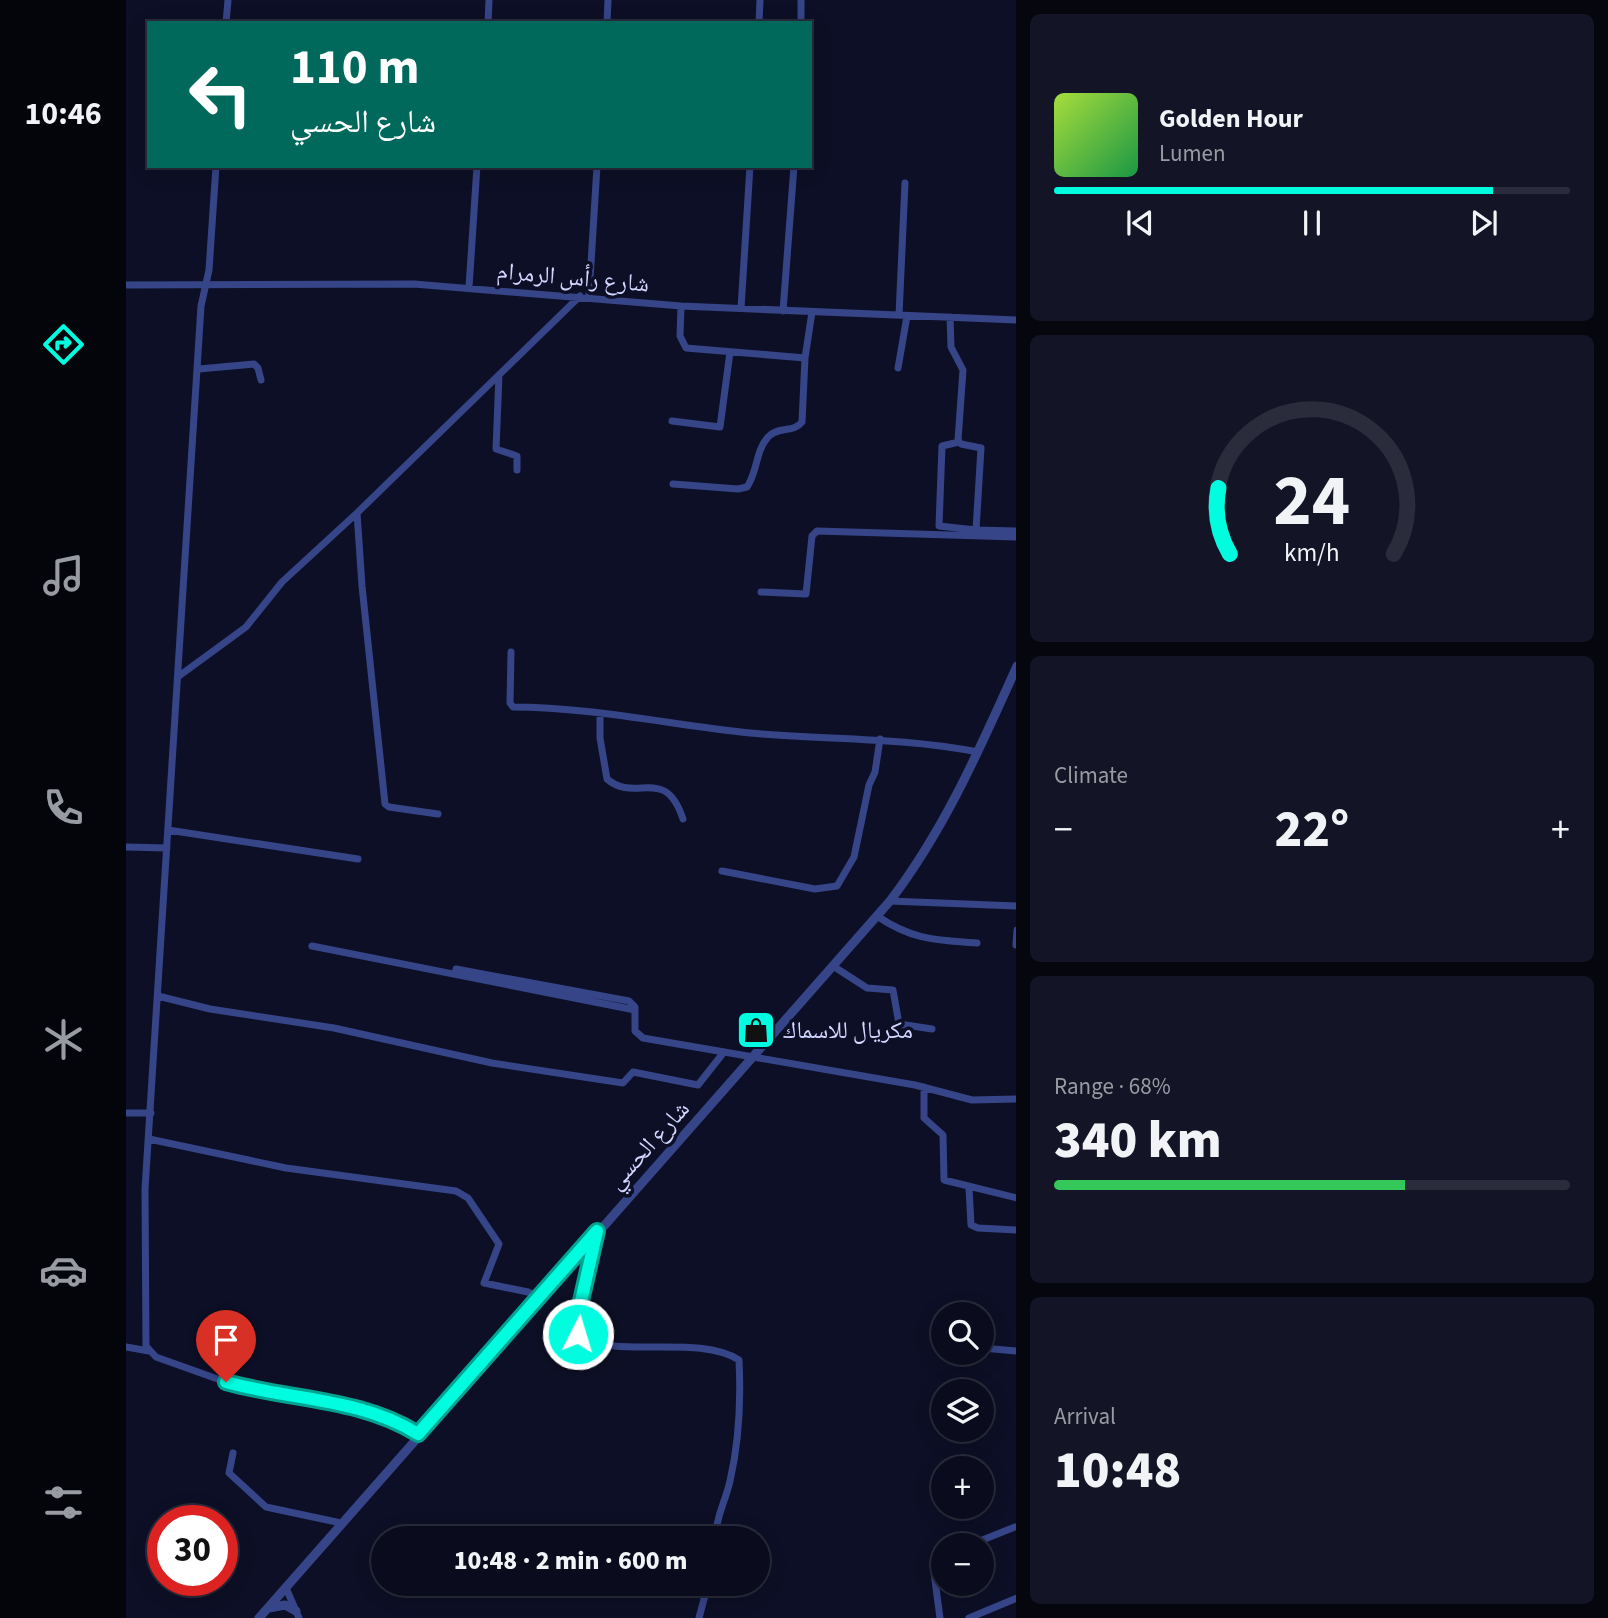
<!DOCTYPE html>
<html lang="en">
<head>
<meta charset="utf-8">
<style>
	:root { --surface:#0a0b1c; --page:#131425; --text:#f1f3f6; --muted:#999ba3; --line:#2a2b3b; --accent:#00fddf }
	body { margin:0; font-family:"Source Sans 3","Noto Naskh Arabic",sans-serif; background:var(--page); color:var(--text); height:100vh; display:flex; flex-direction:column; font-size:26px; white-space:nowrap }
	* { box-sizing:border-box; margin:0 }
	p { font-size:23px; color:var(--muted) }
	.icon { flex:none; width:38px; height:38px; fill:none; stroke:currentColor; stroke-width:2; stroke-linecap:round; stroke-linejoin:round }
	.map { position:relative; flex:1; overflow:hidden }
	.side { display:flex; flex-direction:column; gap:14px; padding:14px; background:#06060f; width:592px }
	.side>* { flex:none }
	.hud { position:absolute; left:21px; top:21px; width:665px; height:147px; border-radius:0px; box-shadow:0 4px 18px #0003,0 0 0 2px var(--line); background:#00695c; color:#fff; overflow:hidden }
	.buttons { position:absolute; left:805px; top:1302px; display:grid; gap:14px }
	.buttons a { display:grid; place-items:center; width:63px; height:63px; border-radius:50%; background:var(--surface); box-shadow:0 4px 18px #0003,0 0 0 2px var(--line); font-size:35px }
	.speed { position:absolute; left:21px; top:1505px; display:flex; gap:14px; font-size:35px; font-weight:700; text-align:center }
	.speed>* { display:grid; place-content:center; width:91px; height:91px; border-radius:50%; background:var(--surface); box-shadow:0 4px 18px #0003,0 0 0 2px var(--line); line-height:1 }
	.speed .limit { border:10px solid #d22; background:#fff; color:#111 }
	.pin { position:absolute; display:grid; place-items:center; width:60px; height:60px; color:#fff; margin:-72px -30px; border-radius:50% 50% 50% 0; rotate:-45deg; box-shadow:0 0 7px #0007 }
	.pin .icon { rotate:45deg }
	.me { position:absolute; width:77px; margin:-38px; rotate:5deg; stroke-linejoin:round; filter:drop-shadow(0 0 5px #0008) }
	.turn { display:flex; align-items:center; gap:24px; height:147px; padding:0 28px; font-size:32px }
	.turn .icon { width:91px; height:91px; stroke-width:2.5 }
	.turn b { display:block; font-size:49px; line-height:60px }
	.big { font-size:52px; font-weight:800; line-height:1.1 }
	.side .card { flex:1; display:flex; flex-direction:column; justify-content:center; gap:10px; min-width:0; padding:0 24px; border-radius:10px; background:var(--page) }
	.side .dial { align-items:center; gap:0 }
	.dial svg { height:182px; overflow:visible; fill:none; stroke:var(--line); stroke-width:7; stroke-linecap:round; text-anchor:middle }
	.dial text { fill:var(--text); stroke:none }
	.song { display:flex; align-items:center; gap:21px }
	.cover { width:84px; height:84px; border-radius:10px; background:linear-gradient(135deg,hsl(80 70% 55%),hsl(140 70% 35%)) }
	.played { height:7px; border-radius:4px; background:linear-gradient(90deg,var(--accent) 85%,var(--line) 85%) }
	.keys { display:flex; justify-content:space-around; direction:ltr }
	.heat { display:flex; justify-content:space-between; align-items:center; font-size:38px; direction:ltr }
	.charge { height:10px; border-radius:5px; background:linear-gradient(90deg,#34c759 68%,var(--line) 0) }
	.trip { position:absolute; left:245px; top:1526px; width:399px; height:70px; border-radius:35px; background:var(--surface); box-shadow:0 4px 18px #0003,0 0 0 2px var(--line); font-weight:800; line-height:70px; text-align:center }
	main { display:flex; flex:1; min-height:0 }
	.tab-bar { display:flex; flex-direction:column; width:126px; justify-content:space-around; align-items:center; background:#04040b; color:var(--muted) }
	.tab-bar .icon { width:49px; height:49px }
	.tab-bar .on { color:var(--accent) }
	.tab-bar b { font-size:32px; color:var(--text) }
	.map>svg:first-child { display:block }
</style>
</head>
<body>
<main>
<nav class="tab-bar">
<b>10:46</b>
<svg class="icon on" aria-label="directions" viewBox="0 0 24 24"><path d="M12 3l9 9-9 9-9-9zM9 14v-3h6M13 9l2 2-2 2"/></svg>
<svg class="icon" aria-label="music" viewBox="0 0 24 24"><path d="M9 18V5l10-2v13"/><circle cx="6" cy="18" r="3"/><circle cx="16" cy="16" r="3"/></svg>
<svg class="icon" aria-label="phone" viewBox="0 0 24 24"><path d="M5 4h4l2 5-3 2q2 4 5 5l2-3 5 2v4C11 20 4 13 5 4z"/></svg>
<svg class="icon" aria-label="climate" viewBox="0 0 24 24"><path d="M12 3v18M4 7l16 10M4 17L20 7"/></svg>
<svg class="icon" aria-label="car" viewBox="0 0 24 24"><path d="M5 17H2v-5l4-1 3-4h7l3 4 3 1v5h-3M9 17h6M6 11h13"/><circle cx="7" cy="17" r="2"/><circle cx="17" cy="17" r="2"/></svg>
<svg class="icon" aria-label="filters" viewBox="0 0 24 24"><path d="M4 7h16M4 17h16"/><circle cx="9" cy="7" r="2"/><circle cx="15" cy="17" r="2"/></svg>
</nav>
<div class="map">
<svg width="891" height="1618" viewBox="0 0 891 1618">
	<rect width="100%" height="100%" fill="#0d0f26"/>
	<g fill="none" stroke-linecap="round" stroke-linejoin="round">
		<path stroke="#364588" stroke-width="7" d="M100 23 102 0
			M362 23 363 0
			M481 23 482 0
			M633 23 634 0
			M675 23V0
			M90 166 83 270 75 306 19 1189 20 1346 30 1357 100 1382 210 1402 272 1422 292 1434
			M0 285 288 284 555 306 891 320
			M343 287 351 166
			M463 296 471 166
			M555 306 554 336 560 348 679 358
			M615 308 624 166
			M657 311 668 166
			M773 315 779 183
			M824 317 825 347 837 370 832 440 835 444 855 448 850 530 891 531
			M772 368 781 316
			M73 369 128 364 132 368 135 380
			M373 375 370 449 391 456V470
			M546 421 594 427 604 352
			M833 442 816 446 813 526 850 530
			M547 484 612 489 621 487C632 471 629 452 642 437 652 426 668 433 676 422L679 358 686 312
			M635 592 680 594 686 536 691 531 891 537
			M385 652 384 703 387 707C464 707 547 725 624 733 701 740 776 737 852 752
			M53 676 120 627 156 582 231 513
			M474 715V738L481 779C510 804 539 764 557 819
			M312 814 263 807 259 804 236 586 231 513 454 296
			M42 830 232 859
			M0 847 41 848
			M596 871 689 889 711 886 728 857 743 785 749 772 754 739
			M764 901 891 906
			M751 916C786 940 810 940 851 943
			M890 945 891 930
			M186 946 509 1010
			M707 966 741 988 767 990 773 1024 806 1029
			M330 969 503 1001 509 1007V1031L517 1038 789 1085 846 1100 891 1099
			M32 996 84 1009 208 1028 366 1063 497 1083 507 1072 572 1085 598 1052
			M798 1087V1118L817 1135 818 1180 891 1198
			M0 1113H25
			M23 1139 160 1168 330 1191 342 1198 373 1244 358 1283 402 1292 414 1298
			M843 1188 845 1225 852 1228 891 1230
			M471 1235C467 1257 443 1320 455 1337 492 1359 572 1334 613 1360 615 1400 613 1442 604 1481 599 1503 591 1513 589 1538
			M0 1347 23 1351
			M856 1348 891 1351
			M107 1453 103 1473 140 1507 215 1523
			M844 1545 889 1527
			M160 1588 173 1618
			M573 1618 582 1584
			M814 1618 807 1565 809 1559 817 1554
			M843 1618 891 1598"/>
		<path stroke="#364588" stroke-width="9" d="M143 1608 159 1605 170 1611
			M133 1618 764 901C819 829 854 748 891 666"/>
	</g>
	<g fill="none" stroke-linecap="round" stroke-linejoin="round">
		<g stroke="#00a491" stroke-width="18">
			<path id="route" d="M100 1382C164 1400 235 1398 292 1434L471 1231 455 1301 452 1334"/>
		</g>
		<use href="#route" stroke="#00fddf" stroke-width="12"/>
	</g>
	<defs>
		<g id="shop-square" transform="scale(2.0125)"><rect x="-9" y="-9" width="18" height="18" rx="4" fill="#00fddf" stroke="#0d0f26"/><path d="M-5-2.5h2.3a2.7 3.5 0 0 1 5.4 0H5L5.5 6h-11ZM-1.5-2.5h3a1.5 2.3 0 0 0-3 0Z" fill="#111"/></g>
	</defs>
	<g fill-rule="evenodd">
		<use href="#shop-square" x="630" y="1030"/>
	</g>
	<g text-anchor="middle" stroke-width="7" stroke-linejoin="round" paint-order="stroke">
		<g font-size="24" fill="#d2d7ff" stroke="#0d0f26">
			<text transform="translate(447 277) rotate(5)" y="8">شارع رأس الرمرام</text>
			<text transform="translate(522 1145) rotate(-48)" y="8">شارع الحسي</text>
		</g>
		<g font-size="24" fill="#d2d7ff" stroke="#0d0f26" text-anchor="start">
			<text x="657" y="1038">مكريال للاسماك</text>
		</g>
	</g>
</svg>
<div class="buttons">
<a><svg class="icon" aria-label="search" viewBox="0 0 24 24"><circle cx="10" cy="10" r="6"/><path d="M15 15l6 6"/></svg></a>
<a><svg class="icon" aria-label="layers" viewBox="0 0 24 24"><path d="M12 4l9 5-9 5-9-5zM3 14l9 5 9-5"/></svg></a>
<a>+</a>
<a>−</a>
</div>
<div class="speed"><div class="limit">30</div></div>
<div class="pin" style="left:100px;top:1382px;background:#d93025"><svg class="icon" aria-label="arrive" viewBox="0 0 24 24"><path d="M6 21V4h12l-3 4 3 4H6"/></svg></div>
<svg class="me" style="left:452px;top:1334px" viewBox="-20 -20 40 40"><circle r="17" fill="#00fddf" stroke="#fff" stroke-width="3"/><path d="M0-11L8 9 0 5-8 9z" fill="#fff"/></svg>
<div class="trip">10:48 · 2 min · 600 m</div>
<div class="hud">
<div class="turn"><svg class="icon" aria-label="left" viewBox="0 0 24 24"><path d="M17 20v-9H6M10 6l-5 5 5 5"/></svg><div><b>110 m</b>شارع الحسي</div></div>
</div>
</div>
<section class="side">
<div class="card">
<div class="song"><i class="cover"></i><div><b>Golden Hour</b><p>Lumen</p></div></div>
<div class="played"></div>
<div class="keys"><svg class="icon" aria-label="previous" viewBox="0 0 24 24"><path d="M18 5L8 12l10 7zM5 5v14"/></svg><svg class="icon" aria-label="pause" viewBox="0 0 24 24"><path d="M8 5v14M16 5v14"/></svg><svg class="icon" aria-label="next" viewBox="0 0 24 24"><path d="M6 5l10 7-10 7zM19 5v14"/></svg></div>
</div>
<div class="card dial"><svg viewBox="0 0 100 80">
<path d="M14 69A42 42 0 1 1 86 69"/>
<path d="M14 69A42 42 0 0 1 9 40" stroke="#00fddf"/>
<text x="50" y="56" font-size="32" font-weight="700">24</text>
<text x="50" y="72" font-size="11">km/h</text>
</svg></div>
<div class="card"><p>Climate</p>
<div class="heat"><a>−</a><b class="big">22°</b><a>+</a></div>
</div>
<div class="card"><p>Range · 68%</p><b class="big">340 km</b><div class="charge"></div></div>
<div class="card"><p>Arrival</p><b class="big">10:48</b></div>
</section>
</main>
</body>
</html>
